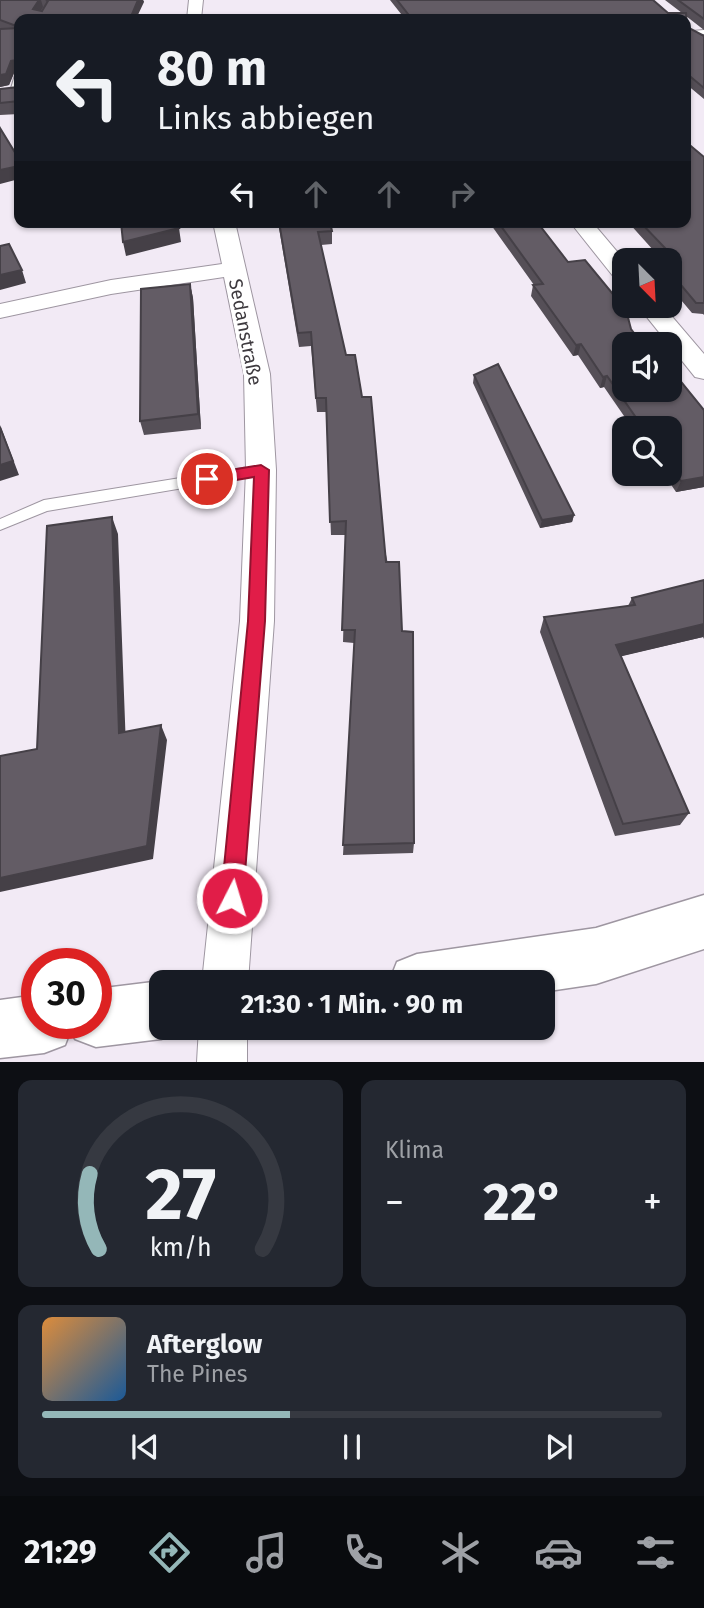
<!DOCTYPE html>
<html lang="de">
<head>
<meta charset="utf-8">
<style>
	:root { --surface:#171b24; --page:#242831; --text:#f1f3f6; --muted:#9ea1a6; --line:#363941; --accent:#94b7b8 }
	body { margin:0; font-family:"Fira Sans",sans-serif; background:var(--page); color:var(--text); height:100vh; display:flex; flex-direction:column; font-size:26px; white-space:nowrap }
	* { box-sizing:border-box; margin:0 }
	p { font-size:23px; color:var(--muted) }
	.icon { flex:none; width:38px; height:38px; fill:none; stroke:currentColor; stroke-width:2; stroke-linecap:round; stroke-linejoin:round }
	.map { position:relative; height:1062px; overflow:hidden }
	.side { display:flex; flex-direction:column; gap:18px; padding:18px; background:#0d0f14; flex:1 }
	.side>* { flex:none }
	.hud { position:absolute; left:14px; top:14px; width:677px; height:214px; border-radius:14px; box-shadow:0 2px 5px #0004; background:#171b24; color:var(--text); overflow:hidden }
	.needle { width:46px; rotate:156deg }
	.controls { position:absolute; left:612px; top:248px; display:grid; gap:14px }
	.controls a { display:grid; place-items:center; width:70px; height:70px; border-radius:14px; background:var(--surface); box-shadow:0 2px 5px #0004; font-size:35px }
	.speed { position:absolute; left:21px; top:948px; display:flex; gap:14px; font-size:35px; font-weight:700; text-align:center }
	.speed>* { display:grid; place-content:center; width:91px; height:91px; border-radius:50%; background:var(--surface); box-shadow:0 2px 5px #0004; line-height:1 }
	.speed .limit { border:10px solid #d22; background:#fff; color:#111 }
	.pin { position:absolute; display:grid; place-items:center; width:60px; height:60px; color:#fff; margin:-30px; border:4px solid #fff; border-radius:50%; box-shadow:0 2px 7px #0007 }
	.me { position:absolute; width:77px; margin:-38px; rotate:5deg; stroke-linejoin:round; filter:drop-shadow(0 0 5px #0008) }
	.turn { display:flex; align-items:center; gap:24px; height:147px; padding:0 28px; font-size:32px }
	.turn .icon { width:91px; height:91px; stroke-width:2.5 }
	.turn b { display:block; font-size:49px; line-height:60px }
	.lanes { display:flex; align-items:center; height:66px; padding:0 28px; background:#0003; justify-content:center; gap:35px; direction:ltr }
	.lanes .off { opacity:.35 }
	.big { font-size:52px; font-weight:700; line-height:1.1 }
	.side .tile { flex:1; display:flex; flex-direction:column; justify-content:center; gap:10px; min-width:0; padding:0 24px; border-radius:14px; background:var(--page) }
	.side .dial { align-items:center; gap:0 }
	.dial svg { height:182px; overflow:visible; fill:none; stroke:var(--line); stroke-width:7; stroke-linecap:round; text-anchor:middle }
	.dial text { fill:var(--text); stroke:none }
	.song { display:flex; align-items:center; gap:21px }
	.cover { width:84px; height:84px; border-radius:10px; background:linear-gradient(135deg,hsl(30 70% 55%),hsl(210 70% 35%)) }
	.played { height:7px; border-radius:4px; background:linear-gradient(90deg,var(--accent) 40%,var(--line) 40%) }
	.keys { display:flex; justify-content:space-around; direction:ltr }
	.heat { display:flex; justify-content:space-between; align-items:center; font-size:38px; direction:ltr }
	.side .tiles { flex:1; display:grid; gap:18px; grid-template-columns:1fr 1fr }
	.tile:last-child { grid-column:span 2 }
	.trip { position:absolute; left:149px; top:970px; width:406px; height:70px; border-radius:14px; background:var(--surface); box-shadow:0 2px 5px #0004; font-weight:700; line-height:70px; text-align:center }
	.menu { display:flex; height:112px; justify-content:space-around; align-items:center; background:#090b0e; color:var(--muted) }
	.menu .icon { width:49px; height:49px }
	.menu .current { color:var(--accent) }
	.menu b { font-size:32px; color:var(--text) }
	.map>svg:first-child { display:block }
</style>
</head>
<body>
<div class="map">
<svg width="704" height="1062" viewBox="0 0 704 1062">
	<rect width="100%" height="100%" fill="#f2eaf5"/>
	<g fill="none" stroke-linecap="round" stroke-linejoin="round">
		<g stroke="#9e96a1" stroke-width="2">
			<path id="service" d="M704 30V34L691 33 692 31Z
				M19 73 16 93 9 95 15 75Z
				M261 465 266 466 268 470 266 474 47 511 0 530V519L44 500Z"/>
		</g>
		<g stroke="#9e96a1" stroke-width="2">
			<path id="minor" d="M189 0H203L201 19H187Z
				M213 222H235L270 374 276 470 274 621 248 982H202L240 621 246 470 244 374 224 277 111 294 0 318V304L111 280 222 264Z
				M570 222H592L625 261V283L617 281Z
				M638 306H663L704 354V379L695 377Z
				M199 1027H247V1062H197Z"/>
		</g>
		<g stroke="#9e96a1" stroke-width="3">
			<path id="secondary" d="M704 895V949L596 984 542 992V982H389L397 962 417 954 596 928Z
				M161 981V1027H183L182 1031 161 1039 96 1047 75 1039 71 1029 65 1045 44 1053 0 1058V1000L37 995V1024H96V989Z"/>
		</g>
		<use href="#service" fill="#fff" fill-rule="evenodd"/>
		<use href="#minor" fill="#fff" fill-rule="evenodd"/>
		<use href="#secondary" fill="#fff" fill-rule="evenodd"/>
	</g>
	<path fill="#554f57" d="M0 0H143L144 2 19 19V114L0 115V89L18 87V72L14 73 9 85 0 87Z
		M390 0H653L668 13H682L665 0H704V30L686 16 687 27 704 36V99L686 84V19H405Z
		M704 157V315L703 314 692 313 670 287V261H649L652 251H654L628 222H686Z
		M278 222H330L332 231V244L321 245 402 631 414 843 413 853 343 855 354 643 343 642 346 535H331L326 412H317L311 346 299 347Z
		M489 222H537L625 345 704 410V487L676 492 664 474H670V429H633L604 387 600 388 578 355 573 356 531 296 533 285H534Z
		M190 284 193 298 201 429 144 435 140 421Z
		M474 375 574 515 572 522 540 528 473 383Z
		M704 580V639L703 637 621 656 689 813 680 825 615 836 540 632 544 617 628 606 632 598Z"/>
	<path fill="#454047" d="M39 0H41L43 7 35 19 33 9Z
		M138 0H143L144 2 136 19H130Z
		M18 60 19 72 14 73 9 85 0 87V75L11 61Z
		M19 166V179L0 184V170Z
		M179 228 181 242 126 256 123 242Z
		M22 270 26 283 0 290V275Z
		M190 284 193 298 201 429 198 414Z
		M581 344 578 355 573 356 576 345Z
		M607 376 604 387 600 388 603 377Z
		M0 425 19 475 0 481Z
		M704 477V487L676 492 681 481Z
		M574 515 572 522 540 528 542 520Z
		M112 517 118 534 126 748 119 733Z
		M704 624V634L703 637 610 659 616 645Z
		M161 725 167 740 153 859 0 892V878Z"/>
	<path fill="#635c65" stroke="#454047" stroke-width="2" d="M0 0H39L33 9 42 11 48 1 46 0H138L130 19H19V27L0 20Z
		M397 0H653L668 13H686L687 27 704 36V88L686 73V19H412Z
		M678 0H704V19Z
		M19 28V101L0 103V89L18 87V60L11 61 6 74 0 75V29Z
		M0 128 19 159V166L0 170Z
		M686 142 704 157V303H696L670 272V261H660L652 251 666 249 640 222H686Z
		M121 222H175L179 228 123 242Z
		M279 222H330L332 231 318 232 346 355H355L362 397H371L386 562H399L402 631 413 632 414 843 343 845 355 630H342L346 521 330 522 326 398H316L311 332 298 333Z
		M498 222H537L568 262 585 260 626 310 631 329 643 345H625V390H670V368L704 410V477L681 481 670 466V429H644L607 376 603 377 581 344 576 345 533 285 543 284Z
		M9 244 22 270 0 275V246Z
		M190 284 198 414 140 421 141 289Z
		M498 364 574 515 542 520 474 375Z
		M0 427 13 461 0 465Z
		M112 517 119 733 161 725 147 846 0 878V756L37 749 47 526Z
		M704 580V624L616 645 689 813 623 824 544 617 635 605 632 598Z"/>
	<path fill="#e11d48" stroke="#92132f" stroke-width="2" d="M261 465 269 470 265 621 243 898 240 906 232 910 225 906 221 898 248 621 254 477 207 485 200 479 207 474Z"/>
	<g text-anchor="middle" stroke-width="7" stroke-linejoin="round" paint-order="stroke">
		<g font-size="19" fill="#3e3a3f" stroke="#fff">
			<text transform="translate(246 332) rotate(79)" y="7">Sedanstraße</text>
		</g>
	</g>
</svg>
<div class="controls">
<a><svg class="needle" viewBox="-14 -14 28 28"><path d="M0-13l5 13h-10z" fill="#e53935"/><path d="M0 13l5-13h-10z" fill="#9ea1a6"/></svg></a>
<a><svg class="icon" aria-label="sound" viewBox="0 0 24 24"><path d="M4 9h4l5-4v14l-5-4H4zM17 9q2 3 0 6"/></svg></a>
<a><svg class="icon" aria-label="search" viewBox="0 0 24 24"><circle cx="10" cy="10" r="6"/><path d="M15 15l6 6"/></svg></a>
</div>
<div class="speed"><div class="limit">30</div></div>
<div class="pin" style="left:207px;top:479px;background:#d93025"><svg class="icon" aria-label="arrive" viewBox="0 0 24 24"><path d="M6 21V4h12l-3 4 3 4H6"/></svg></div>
<svg class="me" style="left:232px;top:898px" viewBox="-20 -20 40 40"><circle r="17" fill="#e11d48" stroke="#fff" stroke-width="3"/><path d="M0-11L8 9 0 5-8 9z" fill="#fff"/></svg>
<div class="trip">21:30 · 1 Min. · 90 m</div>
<div class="hud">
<div class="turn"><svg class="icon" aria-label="left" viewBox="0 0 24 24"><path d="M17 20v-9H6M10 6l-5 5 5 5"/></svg><div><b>80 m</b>Links abbiegen</div></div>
<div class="lanes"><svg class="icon" aria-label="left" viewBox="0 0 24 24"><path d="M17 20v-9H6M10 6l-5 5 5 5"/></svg><svg class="icon off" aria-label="ahead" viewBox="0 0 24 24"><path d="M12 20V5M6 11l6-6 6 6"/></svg><svg class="icon off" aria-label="ahead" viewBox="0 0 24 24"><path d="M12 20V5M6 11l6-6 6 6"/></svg><svg class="icon off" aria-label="right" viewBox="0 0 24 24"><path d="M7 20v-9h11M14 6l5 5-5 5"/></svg></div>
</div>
</div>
<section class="side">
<div class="tiles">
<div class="tile dial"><svg viewBox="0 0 100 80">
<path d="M14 69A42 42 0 1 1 86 69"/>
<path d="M14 69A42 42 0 0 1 10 36" stroke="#94b7b8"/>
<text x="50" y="56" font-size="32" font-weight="700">27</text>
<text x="50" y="72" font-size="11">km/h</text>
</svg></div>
<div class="tile"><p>Klima</p>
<div class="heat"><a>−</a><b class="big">22°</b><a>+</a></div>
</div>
<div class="tile">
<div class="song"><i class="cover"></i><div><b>Afterglow</b><p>The Pines</p></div></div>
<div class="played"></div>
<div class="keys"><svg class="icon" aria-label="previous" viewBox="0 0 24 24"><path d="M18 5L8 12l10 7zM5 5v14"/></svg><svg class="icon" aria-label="pause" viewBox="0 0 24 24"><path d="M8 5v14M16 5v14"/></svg><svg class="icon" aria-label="next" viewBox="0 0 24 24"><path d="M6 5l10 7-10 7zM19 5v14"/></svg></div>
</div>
</div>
</section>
<nav class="menu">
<b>21:29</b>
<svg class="icon current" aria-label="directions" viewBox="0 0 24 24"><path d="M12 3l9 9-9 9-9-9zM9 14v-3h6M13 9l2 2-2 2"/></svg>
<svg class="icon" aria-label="music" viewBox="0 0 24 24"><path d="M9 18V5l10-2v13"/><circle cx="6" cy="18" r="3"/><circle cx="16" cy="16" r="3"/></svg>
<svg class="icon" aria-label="phone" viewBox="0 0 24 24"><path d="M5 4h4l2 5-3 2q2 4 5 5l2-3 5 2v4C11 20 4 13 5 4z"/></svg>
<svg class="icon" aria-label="climate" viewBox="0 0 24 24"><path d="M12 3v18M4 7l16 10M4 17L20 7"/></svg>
<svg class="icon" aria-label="car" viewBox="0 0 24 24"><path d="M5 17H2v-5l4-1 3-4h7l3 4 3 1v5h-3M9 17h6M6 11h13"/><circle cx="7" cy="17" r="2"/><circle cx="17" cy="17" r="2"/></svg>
<svg class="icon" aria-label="filters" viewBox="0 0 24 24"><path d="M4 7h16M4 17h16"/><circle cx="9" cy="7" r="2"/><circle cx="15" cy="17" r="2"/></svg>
</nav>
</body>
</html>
